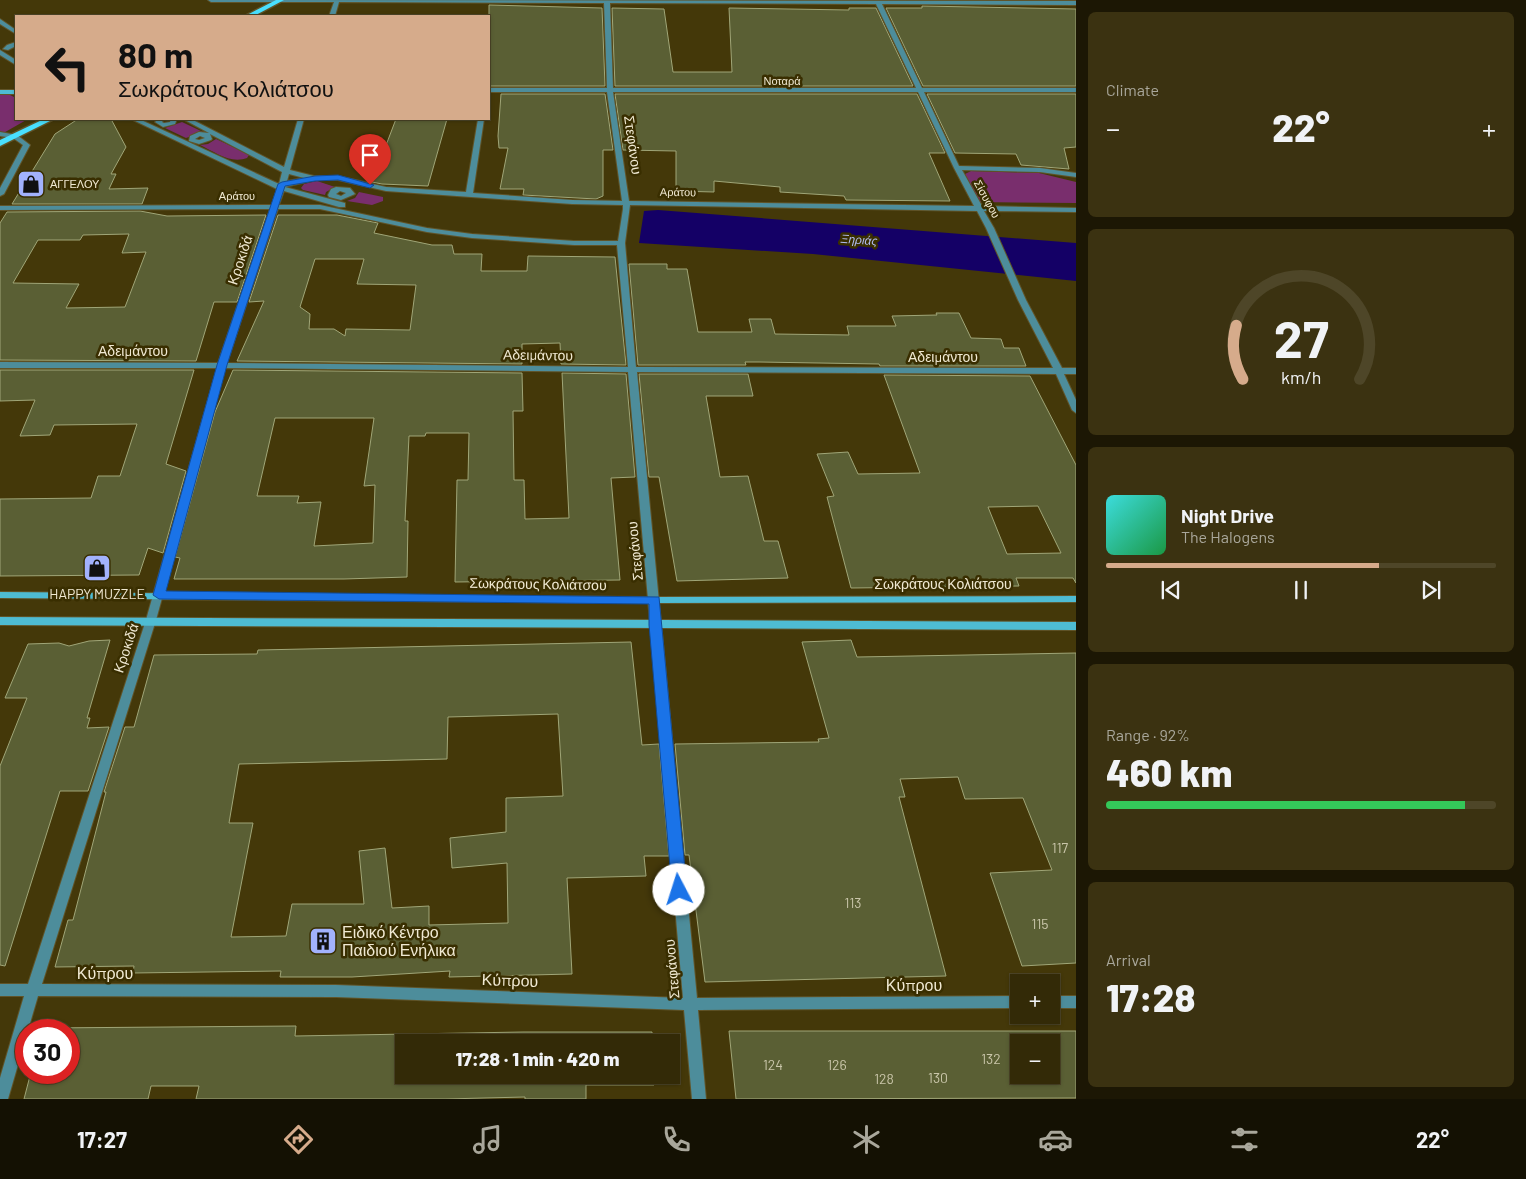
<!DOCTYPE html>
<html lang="en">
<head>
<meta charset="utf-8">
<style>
	:root { --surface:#332a07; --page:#3b3211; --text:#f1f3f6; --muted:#a9a79b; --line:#4e4628; --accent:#d6ab8b }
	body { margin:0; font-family:Barlow,sans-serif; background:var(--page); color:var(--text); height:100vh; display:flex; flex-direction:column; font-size:19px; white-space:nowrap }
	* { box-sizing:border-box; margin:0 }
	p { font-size:16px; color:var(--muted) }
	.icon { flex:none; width:28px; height:28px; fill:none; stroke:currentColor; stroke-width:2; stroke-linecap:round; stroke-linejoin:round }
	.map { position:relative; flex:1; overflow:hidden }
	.sheet { display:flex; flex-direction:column; gap:12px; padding:12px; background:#1c1704; width:450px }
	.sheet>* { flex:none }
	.top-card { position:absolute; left:15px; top:15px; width:475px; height:105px; border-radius:0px; box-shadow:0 1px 4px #0004,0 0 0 1px var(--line); background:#d6ab8b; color:#111; overflow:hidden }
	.tools { position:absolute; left:1010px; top:974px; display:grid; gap:10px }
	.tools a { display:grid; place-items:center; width:50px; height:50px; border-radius:0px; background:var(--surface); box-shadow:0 1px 4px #0004,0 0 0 1px var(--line); font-size:25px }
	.speed { position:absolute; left:15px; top:1019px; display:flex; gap:10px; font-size:25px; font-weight:700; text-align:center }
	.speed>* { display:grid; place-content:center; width:65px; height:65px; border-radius:50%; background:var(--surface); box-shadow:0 1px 4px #0004,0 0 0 1px var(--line); line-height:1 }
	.speed .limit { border:8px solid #d22; background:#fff; color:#111 }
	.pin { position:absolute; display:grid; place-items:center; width:42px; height:42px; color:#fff; margin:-51px -21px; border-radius:50% 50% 50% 0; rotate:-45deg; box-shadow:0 0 5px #0007 }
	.pin .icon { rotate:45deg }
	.me { position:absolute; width:55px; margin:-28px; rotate:355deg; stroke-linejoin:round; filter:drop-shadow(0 0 4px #0008) }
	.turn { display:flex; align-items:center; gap:18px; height:105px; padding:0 20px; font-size:22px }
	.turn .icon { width:65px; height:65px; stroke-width:2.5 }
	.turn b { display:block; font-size:35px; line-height:42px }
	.big { font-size:38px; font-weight:800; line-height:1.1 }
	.sheet .card { flex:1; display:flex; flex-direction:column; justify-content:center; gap:8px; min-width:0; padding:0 18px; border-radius:8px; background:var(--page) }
	.sheet .dial { align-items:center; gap:0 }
	.dial svg { height:130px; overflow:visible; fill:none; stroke:var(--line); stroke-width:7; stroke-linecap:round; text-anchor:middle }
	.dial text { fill:var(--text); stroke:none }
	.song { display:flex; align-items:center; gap:15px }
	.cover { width:60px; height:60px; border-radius:8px; background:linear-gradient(135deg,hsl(180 70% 55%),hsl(140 70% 35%)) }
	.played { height:5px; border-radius:2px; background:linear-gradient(90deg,var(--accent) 70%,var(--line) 70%) }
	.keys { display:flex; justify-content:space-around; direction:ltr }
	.heat { display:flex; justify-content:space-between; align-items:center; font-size:28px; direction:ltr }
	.charge { height:8px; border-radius:4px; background:linear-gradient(90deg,#34c759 92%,var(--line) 0) }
	.trip { position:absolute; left:395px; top:1034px; width:285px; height:50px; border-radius:0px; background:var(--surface); box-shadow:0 1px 4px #0004,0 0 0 1px var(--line); font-weight:800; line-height:50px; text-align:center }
	.tab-bar { display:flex; height:80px; justify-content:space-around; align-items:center; background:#141103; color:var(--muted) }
	.tab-bar .icon { width:35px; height:35px }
	.tab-bar .selected { color:var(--accent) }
	.tab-bar b { font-size:22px; color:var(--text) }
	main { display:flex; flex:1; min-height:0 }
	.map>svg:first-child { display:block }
</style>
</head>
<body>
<main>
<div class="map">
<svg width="1076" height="1099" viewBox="0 0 1076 1099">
	<rect width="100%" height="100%" fill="#443809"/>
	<path fill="#792e6d" d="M0 94H8L16 98V119H28L0 135Z
		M182 122 203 132 186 138 165 128Z
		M216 139 246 153 249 155 247 158C230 164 215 152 200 145L208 144Z
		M971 171 1039 173 1076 182V203L976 202 965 174Z
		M317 181 335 187 326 192 325 195 303 190 301 188 304 184Z
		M359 192 383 197V201L372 205 347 201 355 198Z"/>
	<path fill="#140066" d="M658 210 1076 243V281L813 254 639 243 644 211Z"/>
	<path fill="#5a5f34" stroke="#a0a678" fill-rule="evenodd" d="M489 5 602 8 605 86H489Z
		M922 6 1076 9V86H923L886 8H922Z
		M612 8 664 9 673 72H732L729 8 849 10V8H876L913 86H615Z
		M501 94H605L613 150H603V196L596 199 523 195 524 189H500L508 148H499L498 136Z
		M615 94H917L945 153H929L950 201 846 200 844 196 780 192V187L714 181V192L676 191V151L623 150Z
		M927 94H1076V147L1064 148 1069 169 1021 165 1016 154 955 153Z
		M78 119H111L126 147 111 174H116L109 189 148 188 142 204H12L55 134Z
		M396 119H447L428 186 382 184 372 182Z
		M140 211 167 216 266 215 237 302H214L196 361 0 360V223L7 212ZM129 234 122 253 146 252 125 307 66 308 79 284 13 283 38 240H80L83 235Z
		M278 215H337L378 223 374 233 432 245H452L454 254H482L481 271H527L528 256 615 257 626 365 561 364 560 343 522 344V364L237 361 264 301 249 302ZM315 259H364L357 284 416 285 410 330 346 329 345 336 334 329H309L310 314 300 307Z
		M629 264H667V269H687L698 332H752L749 319H771L775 334 849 335 847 326H896L892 316 937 315 936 313H959L971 338 1001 339 1004 348H1019L1026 366H880L879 364 759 362H745L746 365H638Z
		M0 370H194L166 464 186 471 163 553 148 548 139 575 0 576V499L91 498 98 476H120L137 424 54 425 50 435 20 436 35 400 0 401Z
		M233 370 522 373 523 411H513L514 480H524L525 519 569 518 562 373 626 374 635 477 611 478 620 580 455 582 457 480H468L469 433H426L425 436H409L405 521H408L407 577 344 579H174L180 558 175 557 215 412ZM275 418H374L364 486 375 485 373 543 314 546 321 502 297 503 299 496H257Z
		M639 374H748L753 396H706L720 477 748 476 764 541H778L788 578 677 581 659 477H649Z
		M884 375 1030 376 1076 465V583L1073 578H1016L1019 586 851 588 827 497 834 496 817 454 848 452 858 474 920 473ZM1038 506 1061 553 1007 554 988 507Z
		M110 640 87 718H90L87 728 109 727 88 791H60L5 966 0 965V766L27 698H5L28 644 59 643 69 646 89 641Z
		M851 640 857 657 1076 653V963L1022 966 990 873 1052 870 1023 798 965 799 958 777 900 779 905 797H899L946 976 705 982 689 855H685L675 744 819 742 818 739 829 738 802 642Z
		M631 642 642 745 659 744 669 856H644L646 876 567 878 572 974 449 977 450 971 352 977H280L281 971 133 973 134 966 55 967 68 920H73L106 792H104L125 727H134L154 655 257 654 258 650ZM558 714 563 796 506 798V832L450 838 452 868 507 863 508 923 429 925V906L392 908 385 848 359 851 364 904H292L286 936 231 937 253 823H229L239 764 447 759 448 717Z
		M296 1026 295 1036 523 1032H652V1042H404V1075H654V1085H586V1099H525V1097L445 1099H196L199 1086H151L148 1099H24L31 1072H69V1030H43L44 1028Z
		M729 1031H1076V1098L736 1099ZM1019 1042H1051V1075H1019Z"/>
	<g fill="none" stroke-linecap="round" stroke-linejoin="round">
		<g stroke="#605429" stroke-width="2">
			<path id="street" d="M208 0 1076 1V5L882 4 922 88H1076V92H924L959 166 1040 168 1076 173V177L1040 172 962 170 982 206 1076 208V212L984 211 994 228 1026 300 1062 368H1076V374H1064L1076 400V413L1072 410 1056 374 637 372 697 998 1019 996V1008L698 1010 706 1099H692L684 1010 336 997 38 996 28 1030H26V1037L8 1099H0V1078L24 996H0V984H28L146 620 217 368H0V362L218 363 270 209 0 210V206L272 205 277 189 131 119H139L279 184 282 172 210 134 212 139 211 140 199 144 189 141 190 136 199 132 209 133 183 119H191L284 167 298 119H304L290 170 314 176H338L386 187 466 192 478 119H484L473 193 572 200 622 201 607 92H489V88H607L604 3 339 2 335 16H329L334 2H211ZM610 3 876 4 916 88H613ZM613 92H918L954 168 974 206 629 201ZM200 136 205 138 199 140 195 139ZM289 174 304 178 287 181ZM315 180H338L386 191 572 204 623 205V209L618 241H574L472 234 427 228 320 205H279L284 191 339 207H345V203L285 187ZM630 205 977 211 986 228 1018 300 1053 368 636 367 625 243ZM278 209H320L427 232 472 238 574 245H617L628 367 227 363ZM225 368 628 372 683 998 336 985 42 984 156 620Z
				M0 19 16 30V34L0 24Z
				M16 42V46L8 50 3 49 7 45Z
				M0 50 16 60V65L0 55Z
				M158 119H164L162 122 164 123 170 122 171 119H177L175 124 163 127 155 122Z
				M0 132 17 135 30 145 4 194 0 196V188L23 145 13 138 0 136Z
				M336 187 350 188 355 194 341 200 329 197 328 195 331 189ZM340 191 346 193 341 196 336 194Z
				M1051 996H1076V1008H1051Z"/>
		</g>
		<g stroke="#605429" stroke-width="2">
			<path id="secondary" d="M0 90H16V94H0Z
				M0 592 655 597 1076 596V602L655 603 0 598Z
				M0 617 1076 622V630L0 625Z"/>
		</g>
		<g stroke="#605429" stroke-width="3">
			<path id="primary" d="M276 0H284L254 16H245Z
				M44 119H54L0 146V140Z"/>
		</g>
		<use href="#street" fill="#4d8d9b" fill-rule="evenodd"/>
		<use href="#secondary" fill="#4ebcd3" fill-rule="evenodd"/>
		<use href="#primary" fill="#49e0fe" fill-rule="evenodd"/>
	</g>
	<path fill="#1a73e8" stroke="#114b97" d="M338 175 374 185 370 188 338 180 315 181 285 186 227 365 166 591 659 597 687 890 684 895 679 896 674 895 672 890 649 625V604L159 599 153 595 217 365 278 184 282 182 315 176Z"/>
	<defs>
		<g id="shop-square" transform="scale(1.4375)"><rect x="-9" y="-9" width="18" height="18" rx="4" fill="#a2b2fd" stroke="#392e00"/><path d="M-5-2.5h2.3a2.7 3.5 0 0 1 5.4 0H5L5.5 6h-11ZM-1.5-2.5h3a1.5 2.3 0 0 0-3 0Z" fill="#111"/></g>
		<g id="building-square" transform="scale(1.4375)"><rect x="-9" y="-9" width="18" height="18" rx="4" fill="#a2b2fd" stroke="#392e00"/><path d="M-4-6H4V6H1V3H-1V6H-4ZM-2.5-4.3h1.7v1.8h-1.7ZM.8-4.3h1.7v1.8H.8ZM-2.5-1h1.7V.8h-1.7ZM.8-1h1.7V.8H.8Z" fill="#111"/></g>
	</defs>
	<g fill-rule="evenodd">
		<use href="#shop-square" x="31" y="184"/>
		<use href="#shop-square" x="97" y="568"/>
		<use href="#building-square" x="323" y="941"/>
	</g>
	<g text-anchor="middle" stroke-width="5" stroke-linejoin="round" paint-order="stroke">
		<g font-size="11" fill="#f0e9d2" stroke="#392e00">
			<text x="782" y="85">Νοταρά</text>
			<text transform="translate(678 192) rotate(1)" y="4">Αράτου</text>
			<text x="237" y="200">Αράτου</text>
			<text transform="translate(987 199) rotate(61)" y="4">Σίσυφου</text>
		</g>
		<g font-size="11" fill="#f0e9d2" stroke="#392e00" text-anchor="start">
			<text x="50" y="188">ΑΓΓΕΛΟΥ</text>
		</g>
		<g font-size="12" font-style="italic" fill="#b0bcef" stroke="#392e00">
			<text transform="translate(859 240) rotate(4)" y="4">Ξηριάς</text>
		</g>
		<g font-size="14" fill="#f0e9d2" stroke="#392e00">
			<text transform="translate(633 145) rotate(82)" y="5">Στεφάνου</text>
			<text transform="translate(240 260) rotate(-72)" y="5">Κροκιδά</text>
			<text x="133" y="356">Αδειμάντου</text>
			<text transform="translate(538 355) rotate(1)" y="5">Αδειμάντου</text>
			<text x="943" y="362">Αδειμάντου</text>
			<text transform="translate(635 551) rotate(-96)" y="5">Στεφάνου</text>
			<text transform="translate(538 584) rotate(1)" y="5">Σωκράτους Κολιάτσου</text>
			<text x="943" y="589">Σωκράτους Κολιάτσου</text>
			<text transform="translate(126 648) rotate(-72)" y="5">Κροκιδά</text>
			<text transform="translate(672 969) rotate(-95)" y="5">Στεφάνου</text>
		</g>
		<g font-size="14" fill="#f0e9d2" stroke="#392e00">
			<text x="97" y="599">HAPPY MUZZLE</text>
		</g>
		<g font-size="14" fill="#cac6aa">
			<text x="1060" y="853">117</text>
			<text x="853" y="908">113</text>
			<text x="1040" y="929">115</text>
			<text x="991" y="1064">132</text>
			<text x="773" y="1070">124</text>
			<text x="837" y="1070">126</text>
			<text x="938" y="1083">130</text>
			<text x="884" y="1084">128</text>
		</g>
		<g font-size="16" fill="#f0e9d2" stroke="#392e00" text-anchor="start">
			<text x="342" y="938">Ειδικό Κέντρο<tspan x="342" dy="18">Παιδιού Ενήλικα</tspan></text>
		</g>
		<g font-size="16" fill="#f0e9d2" stroke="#392e00">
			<text x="105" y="979">Κύπρου</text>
			<text transform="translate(510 980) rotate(2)" y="6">Κύπρου</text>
			<text x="914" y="991">Κύπρου</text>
		</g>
	</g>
</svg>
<div class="tools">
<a>+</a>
<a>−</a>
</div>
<div class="speed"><div class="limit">30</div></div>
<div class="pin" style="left:370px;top:185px;background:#d93025"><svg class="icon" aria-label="arrive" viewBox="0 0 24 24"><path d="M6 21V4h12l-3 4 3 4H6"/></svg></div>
<svg class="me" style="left:679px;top:890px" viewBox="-20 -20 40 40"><circle r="19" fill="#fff"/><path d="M0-13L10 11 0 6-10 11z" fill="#1a73e8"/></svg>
<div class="trip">17:28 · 1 min · 420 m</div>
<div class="top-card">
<div class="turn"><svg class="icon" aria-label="left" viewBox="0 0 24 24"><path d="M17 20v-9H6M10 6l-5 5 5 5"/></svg><div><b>80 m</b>Σωκράτους Κολιάτσου</div></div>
</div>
</div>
<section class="sheet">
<div class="card"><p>Climate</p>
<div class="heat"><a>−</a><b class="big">22°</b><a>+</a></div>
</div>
<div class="card dial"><svg viewBox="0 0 100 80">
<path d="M14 69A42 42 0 1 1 86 69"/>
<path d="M14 69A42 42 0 0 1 10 36" stroke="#d6ab8b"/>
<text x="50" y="56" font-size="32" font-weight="700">27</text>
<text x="50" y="72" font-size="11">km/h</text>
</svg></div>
<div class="card">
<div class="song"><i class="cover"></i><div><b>Night Drive</b><p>The Halogens</p></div></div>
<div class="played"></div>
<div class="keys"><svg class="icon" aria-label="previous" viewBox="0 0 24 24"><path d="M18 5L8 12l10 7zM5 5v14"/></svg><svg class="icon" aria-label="pause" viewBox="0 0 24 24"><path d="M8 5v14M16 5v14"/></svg><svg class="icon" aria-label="next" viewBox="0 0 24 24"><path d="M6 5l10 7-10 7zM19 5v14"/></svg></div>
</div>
<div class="card"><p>Range · 92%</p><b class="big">460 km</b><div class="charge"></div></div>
<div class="card"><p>Arrival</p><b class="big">17:28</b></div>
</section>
</main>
<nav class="tab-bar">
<b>17:27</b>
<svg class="icon selected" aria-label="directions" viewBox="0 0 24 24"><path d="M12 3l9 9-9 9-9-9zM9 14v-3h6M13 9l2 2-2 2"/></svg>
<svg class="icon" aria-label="music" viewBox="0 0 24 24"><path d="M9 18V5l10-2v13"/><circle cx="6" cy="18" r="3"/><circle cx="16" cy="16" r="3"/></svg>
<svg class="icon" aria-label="phone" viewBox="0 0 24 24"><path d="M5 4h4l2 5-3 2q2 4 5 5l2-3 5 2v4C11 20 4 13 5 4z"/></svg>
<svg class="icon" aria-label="climate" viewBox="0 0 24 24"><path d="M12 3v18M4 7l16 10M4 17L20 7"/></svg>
<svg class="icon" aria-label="car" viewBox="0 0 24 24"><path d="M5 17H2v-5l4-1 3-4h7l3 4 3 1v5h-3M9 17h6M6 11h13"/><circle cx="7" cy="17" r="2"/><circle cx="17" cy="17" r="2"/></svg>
<svg class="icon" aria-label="filters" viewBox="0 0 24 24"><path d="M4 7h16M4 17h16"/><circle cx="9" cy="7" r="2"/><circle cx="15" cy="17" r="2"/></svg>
<b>22°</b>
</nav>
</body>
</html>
